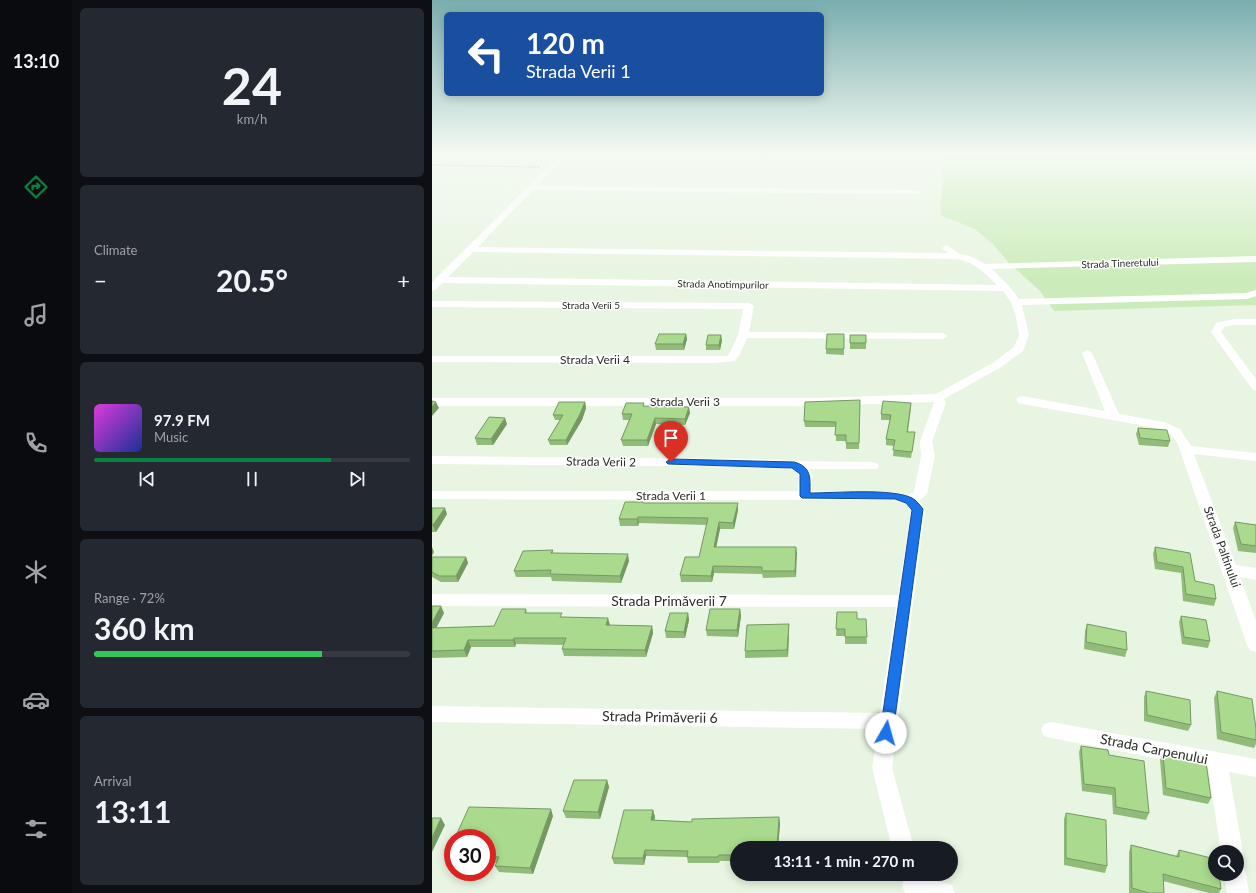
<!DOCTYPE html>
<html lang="en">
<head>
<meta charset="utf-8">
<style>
	:root { --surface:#171b24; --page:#242831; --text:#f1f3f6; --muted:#9ea1a6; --line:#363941; --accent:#0b8043 }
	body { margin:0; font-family:Lato,sans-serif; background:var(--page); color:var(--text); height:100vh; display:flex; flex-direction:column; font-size:15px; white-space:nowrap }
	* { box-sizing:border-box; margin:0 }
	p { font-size:13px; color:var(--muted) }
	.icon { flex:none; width:22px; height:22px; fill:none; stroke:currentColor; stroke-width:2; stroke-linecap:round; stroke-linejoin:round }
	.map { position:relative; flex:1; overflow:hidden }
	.sheet { display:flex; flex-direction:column; gap:8px; padding:8px; background:#0d0f14; width:360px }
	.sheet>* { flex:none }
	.guide { position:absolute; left:12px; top:12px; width:380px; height:84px; border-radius:6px; box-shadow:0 2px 10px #0003; background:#1a4fa0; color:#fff; overflow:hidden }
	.controls { position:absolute; left:776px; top:845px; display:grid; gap:8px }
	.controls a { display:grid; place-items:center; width:36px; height:36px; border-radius:50%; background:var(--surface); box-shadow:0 2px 10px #0003; font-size:20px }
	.speed { position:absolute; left:12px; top:829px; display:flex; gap:8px; font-size:20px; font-weight:700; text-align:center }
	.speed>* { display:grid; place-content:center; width:52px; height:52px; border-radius:50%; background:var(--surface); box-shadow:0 2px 10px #0003; line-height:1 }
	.speed .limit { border:6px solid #d22; background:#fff; color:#111 }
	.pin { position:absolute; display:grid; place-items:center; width:34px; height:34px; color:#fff; margin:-41px -17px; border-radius:50% 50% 50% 0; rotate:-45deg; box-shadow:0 0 4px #0007 }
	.pin .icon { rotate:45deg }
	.me { position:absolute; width:44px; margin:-22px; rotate:7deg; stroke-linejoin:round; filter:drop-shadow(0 0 3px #0008) }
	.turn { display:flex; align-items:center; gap:14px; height:84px; padding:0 16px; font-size:18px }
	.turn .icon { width:52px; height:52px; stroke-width:2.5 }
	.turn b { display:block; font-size:28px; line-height:34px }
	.big { font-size:30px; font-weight:700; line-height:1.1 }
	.sheet .card { flex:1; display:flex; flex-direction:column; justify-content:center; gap:6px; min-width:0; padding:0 14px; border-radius:6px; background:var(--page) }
	.sheet .dial { align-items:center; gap:0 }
	.dial b { font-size:52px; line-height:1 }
	.song { display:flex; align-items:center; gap:12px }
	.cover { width:48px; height:48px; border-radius:6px; background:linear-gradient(135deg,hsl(300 70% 55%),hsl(230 70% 35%)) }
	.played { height:4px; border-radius:2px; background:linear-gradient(90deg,var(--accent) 75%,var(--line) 75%) }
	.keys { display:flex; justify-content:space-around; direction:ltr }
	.heat { display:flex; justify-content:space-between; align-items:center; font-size:22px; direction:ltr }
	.charge { height:6px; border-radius:3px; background:linear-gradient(90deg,#34c759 72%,var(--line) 0) }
	.trip { position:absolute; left:298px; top:841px; width:228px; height:40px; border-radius:20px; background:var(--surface); box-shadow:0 2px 10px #0003; font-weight:700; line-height:40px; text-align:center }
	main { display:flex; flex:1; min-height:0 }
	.tab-bar { display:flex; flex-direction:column; width:72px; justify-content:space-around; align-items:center; background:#090b0e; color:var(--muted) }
	.tab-bar .icon { width:28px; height:28px }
	.tab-bar .on { color:var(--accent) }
	.tab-bar b { font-size:18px; color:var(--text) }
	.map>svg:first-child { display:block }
</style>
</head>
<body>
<main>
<nav class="tab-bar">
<b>13:10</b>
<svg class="icon on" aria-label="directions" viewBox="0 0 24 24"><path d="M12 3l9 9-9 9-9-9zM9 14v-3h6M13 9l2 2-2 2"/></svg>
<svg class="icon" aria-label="music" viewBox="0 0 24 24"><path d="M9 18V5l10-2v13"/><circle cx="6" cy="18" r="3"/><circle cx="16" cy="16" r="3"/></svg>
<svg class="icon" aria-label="phone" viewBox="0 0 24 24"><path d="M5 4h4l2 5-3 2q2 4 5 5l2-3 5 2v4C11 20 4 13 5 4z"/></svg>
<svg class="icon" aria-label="climate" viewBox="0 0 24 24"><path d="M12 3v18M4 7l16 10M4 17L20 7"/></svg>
<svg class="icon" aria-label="car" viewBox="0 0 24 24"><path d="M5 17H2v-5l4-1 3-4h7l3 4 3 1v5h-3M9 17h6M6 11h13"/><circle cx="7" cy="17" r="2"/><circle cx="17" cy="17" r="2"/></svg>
<svg class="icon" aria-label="filters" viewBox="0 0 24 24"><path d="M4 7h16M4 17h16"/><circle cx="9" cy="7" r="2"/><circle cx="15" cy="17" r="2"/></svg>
</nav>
<section class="sheet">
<div class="card dial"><b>24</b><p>km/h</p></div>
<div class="card"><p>Climate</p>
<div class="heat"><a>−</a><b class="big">20.5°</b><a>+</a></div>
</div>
<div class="card">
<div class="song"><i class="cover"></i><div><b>97.9 FM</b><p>Music</p></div></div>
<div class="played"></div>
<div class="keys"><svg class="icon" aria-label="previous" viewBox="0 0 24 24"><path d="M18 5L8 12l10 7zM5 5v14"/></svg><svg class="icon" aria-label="pause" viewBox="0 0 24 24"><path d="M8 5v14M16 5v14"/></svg><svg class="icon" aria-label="next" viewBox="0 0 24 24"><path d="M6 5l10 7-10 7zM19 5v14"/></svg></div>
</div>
<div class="card"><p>Range · 72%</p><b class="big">360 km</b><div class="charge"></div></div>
<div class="card"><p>Arrival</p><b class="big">13:11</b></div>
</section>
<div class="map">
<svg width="824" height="893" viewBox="0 0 824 893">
	<rect width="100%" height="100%" fill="#e8f5e2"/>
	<path fill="#cbecba" d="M512 155H824V305L622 311 608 291 577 263 560 243 543 229 508 215Z"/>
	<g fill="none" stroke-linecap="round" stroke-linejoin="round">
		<path stroke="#8e978a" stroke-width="1.5" stroke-dasharray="2.5 1" stroke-linecap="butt" d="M0 165 108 167"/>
		<path fill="#fff" fill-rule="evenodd" d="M128 155H135L105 186 485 190 489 192 485 194 101 190 46 247 516 253 510 248 514 245 528 254 538 256 554 264 824 256V262L560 269 577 286 587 299 814 293 824 290V296L815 299 590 305 597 335 591 351 569 367 512 399 514 403 500 441 503 456 495 494 487 501 493 509 460 768 482 848H460L440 768 446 729 0 722V706L448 713 464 607 0 606V594L466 595 479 510 473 503 463 500 0 499V491H366L367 478 365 472 358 469 348 467 0 464V456L331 459 361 461 440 462 445 463 447 466 445 469H377L380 475V491L463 492 476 495 482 492 489 456 488 441 502 403 501 402 382 406H0V398H382L504 394 561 363 582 347 587 335 584 317 579 302 571 291 10 283 3 290 0 291V283L4 278ZM41 252 525 259C542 262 553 273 565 285L16 277Z
			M0 301 317 303 322 306 317 332 511 333 516 336 511 339 315 338 308 354 303 361 282 363 0 362V356H296L306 335 311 309 0 307Z
			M803 319H824V325H803L792 327 789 332 824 379V391L820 389 779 332 784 323Z
			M655 350 660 353 687 414 732 422 748 429 759 446 824 453V461L762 454 804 565 824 568V580L808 577 824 621V652L818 650 815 645 745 442 740 435 725 428 590 404 586 403 584 400 586 397 590 396 673 411 650 353Z
			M619 722 824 759V777L797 772 811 852 808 860 805 861V852H789L776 768 619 738 612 736 609 730 612 724Z
			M805 864 811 866 814 874 817 893H795L792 874H805Z
			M481 875 520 885 523 893H473L470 886 473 878Z"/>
	</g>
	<path fill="#91bb79" d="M254 334 255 339 252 350H224L223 344Z
		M418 335 434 343V349H418Z
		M290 340 288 350H274V345Z
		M412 340V355L394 354V349Z
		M428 400 427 449H414V441H404V427H373L372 421Z
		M153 402 154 408 150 420 135 445H118L116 440 128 420H123L121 415Z
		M213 406 258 413 253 425 224 424 216 446H191L189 440 197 420H191L190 414Z
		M479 408 476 432 482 438 479 458 461 456 462 446 454 445V439L458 420H449V414Z
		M75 424 61 445H45L43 438Z
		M706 428 738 441 736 447 707 445 704 434Z
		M211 503 306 510 302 529H288L284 547H364V577L331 578 330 574 282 573 280 582H249L248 575 267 557 275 525 207 523 206 526H188L187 519Z
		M0 508 15 514 4 532H0Z
		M803 522 824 525V553L806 551 801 528Z
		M723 547 758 553 763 581 784 599 782 606 751 601 749 573 723 569 721 554Z
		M121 550V553L197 561 189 583 120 581 119 577H84L82 571Z
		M0 557H34L36 563 26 582H9L0 577Z
		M0 606 12 613 4 628 62 626 94 609 95 613 131 617 178 625 220 626 221 633 214 657 132 656 130 649 132 645 84 644 83 647H39L35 657 0 658Z
		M308 609 309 616 306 637 275 636 274 630Z
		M405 612 425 619H434L435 644H413V636H404Z
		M256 613 257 620 253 638H234L233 631Z
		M749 616 778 641 776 648 750 644 747 622Z
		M357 624V631L356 657 313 658V651Z
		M655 624 695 650 693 657 652 649 653 631Z
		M714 691 759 725 756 731 712 721V697Z
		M785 691 824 740V744L822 748 785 739 782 698Z
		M649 746 677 755 717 813 714 820 681 814 680 795 650 791 647 752Z
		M731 754 779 798 776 804 731 795 728 760Z
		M175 780 177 787 168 819 134 818 131 811Z
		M221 810 223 817 222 820 260 822 347 817 348 824 346 848H305V861H288L287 863H256L255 857 214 856 212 865 182 864 180 858Z
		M634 813 675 866 673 873 632 865V819Z
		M121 816 101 874 67 872 63 866 65 863 55 862V838Z
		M21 843V861L20 860 16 854Z
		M699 845 744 856 747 850 789 889 787 893H777L731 881 732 893H697V852Z"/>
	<path fill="#769963" d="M254 334 255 339 252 350 251 344Z
		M289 335 290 340 288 350 287 345Z
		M4 402 7 408 0 416V407Z
		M153 402 154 408 150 420 135 445 134 440Z
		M257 407 258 413 253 425V419Z
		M73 418 75 424 61 445 59 439Z
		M223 418 224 424 216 446 215 440Z
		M306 503V510L302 529 301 523Z
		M13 508 15 514 4 532 1 525Z
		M206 517 207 523 206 526 205 519Z
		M287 522 288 529 283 553 282 547Z
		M0 547 2 552 0 556Z
		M364 547 365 553 364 577 363 571Z
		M196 554 197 561 189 583 188 576Z
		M34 557 36 563 26 582 24 576Z
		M281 566 282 573 280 582 279 576Z
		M9 606 12 613 1 634 0 633V623Z
		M308 609 309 616 306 637 305 630Z
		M256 613 257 620 253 638 252 632Z
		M176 618 178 625H174Z
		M357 624V631L356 657 355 650Z
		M220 626 221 633 214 657 213 650Z
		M82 638 84 644 83 647 81 640Z
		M36 640 39 647 35 657 32 650Z
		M175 780 177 787 168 819 166 812Z
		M119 809 121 816 101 874 98 868Z
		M221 810 223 817 221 827 219 820Z
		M347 817 348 824 346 848H345Z
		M9 818 13 825 0 852V838Z
		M213 850 214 856 212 865 211 858Z"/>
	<path fill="#a9da8d" stroke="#769963" d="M227 334H254L251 344H223Z
		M395 334H412V349H394Z
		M276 335H289L287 345H274Z
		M418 335H434V343H418Z
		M428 400 427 443H414V435H403L404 422 372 421 373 402Z
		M0 401 4 402 0 407Z
		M451 401 479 403 475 432H483L480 452 461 450 463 440 454 439 459 415 449 414Z
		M127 402H153L148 414 134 440H116L131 415H121Z
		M194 403H212L211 406 257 407 253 419 223 418 215 440H189L200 414H190Z
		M57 417 73 418 59 439 43 438Z
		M706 428 735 430 738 441 708 438Z
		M193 502H211V503H306L301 523 287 522 282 547H364L363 571H330V567L281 566 279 576 248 575 253 557H267L276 518 206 517 205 519H187Z
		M0 508H13L1 525H0Z
		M803 522 824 525V546L809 544Z
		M723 547 758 553 763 581 782 585 784 599 754 594 751 567 725 562Z
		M121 550 119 553 196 554 188 576 118 574 119 570 82 571 91 551Z
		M0 557H34L24 576H7L0 572Z
		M0 606H9L0 623Z
		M70 609H94L93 613H130L128 617 176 618 174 625 220 626 213 650 130 649 134 638H82L81 640H36L32 650 0 651V628L62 626Z
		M278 609H308L305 630H274Z
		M405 612H425V619H434L435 637H413V629H404Z
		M238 613H256L252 632 233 631Z
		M749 616 774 620 778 641 752 637Z
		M357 624 355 650 313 651 315 625Z
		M655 624 694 632 695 650 654 642Z
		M714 691 758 700 759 725 715 715Z
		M785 691 820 699 824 729V740L789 732Z
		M649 746 676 750 677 755 712 761 717 813 684 807 683 788 652 784Z
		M731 754 774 762 779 798 734 788Z
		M142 780H175L166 812 131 811Z
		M37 807 119 809 98 868 63 866 67 857 55 856V838H23Z
		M192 810H221L219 820 260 822V819L347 817 345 848H305V855H287L286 857H255L256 851 213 850 211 858H180Z
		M634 813 674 820 675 866 634 858Z
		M0 818H9L0 838Z
		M21 843V854H16Z
		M699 845 747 857V850L783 859V874H787L789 889 731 874 732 893H717L700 888Z"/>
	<linearGradient id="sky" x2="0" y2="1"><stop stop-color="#79adae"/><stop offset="0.55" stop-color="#f5faf2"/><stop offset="1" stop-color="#f5faf2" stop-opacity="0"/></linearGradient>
	<rect width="824" height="280" fill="url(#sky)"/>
	<path fill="#1a73e8" stroke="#114b97" d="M239 459 362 462C380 467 378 478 378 493 403 493 460 488 480 498 484 500 488 505 491 509L461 733 459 737 454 738 450 737 448 733 480 510 474 503 463 499 370 498 368 496V474L360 468 236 464 234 462Z"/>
	<g text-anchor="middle" stroke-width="3" stroke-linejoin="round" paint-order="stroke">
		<g font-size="10" fill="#2a2f28" stroke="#fff">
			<text transform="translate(688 263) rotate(-2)" y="4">Strada Tineretului</text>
			<text transform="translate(291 284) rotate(1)" y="4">Strada Anotimpurilor</text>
			<text x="159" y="309">Strada Verii 5</text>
		</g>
		<g font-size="12" fill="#2a2f28" stroke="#fff">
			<text x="163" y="364">Strada Verii 4</text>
			<text x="253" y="406">Strada Verii 3</text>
			<text transform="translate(169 462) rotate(1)" y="4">Strada Verii 2</text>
			<text x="239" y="500">Strada Verii 1</text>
			<text transform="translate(790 547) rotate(70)" y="4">Strada Paltinului</text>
		</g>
		<g font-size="14" fill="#2a2f28" stroke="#fff">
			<text x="237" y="606">Strada Primăverii 7</text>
			<text transform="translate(228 717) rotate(1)" y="5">Strada Primăverii 6</text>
			<text transform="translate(722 749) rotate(11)" y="5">Strada Carpenului</text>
		</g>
	</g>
</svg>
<div class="controls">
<a><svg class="icon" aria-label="search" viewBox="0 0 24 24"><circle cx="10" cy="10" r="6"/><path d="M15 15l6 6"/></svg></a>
</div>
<div class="speed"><div class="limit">30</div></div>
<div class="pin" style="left:239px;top:462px;background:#d93025"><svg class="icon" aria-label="arrive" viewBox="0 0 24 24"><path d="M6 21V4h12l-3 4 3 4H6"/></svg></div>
<svg class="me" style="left:454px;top:733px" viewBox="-20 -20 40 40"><circle r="19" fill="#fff"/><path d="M0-13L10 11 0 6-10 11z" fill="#1a73e8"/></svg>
<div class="trip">13:11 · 1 min · 270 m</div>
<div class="guide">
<div class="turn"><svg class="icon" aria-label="left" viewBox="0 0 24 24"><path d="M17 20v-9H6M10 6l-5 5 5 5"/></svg><div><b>120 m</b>Strada Verii 1</div></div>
</div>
</div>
</main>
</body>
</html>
